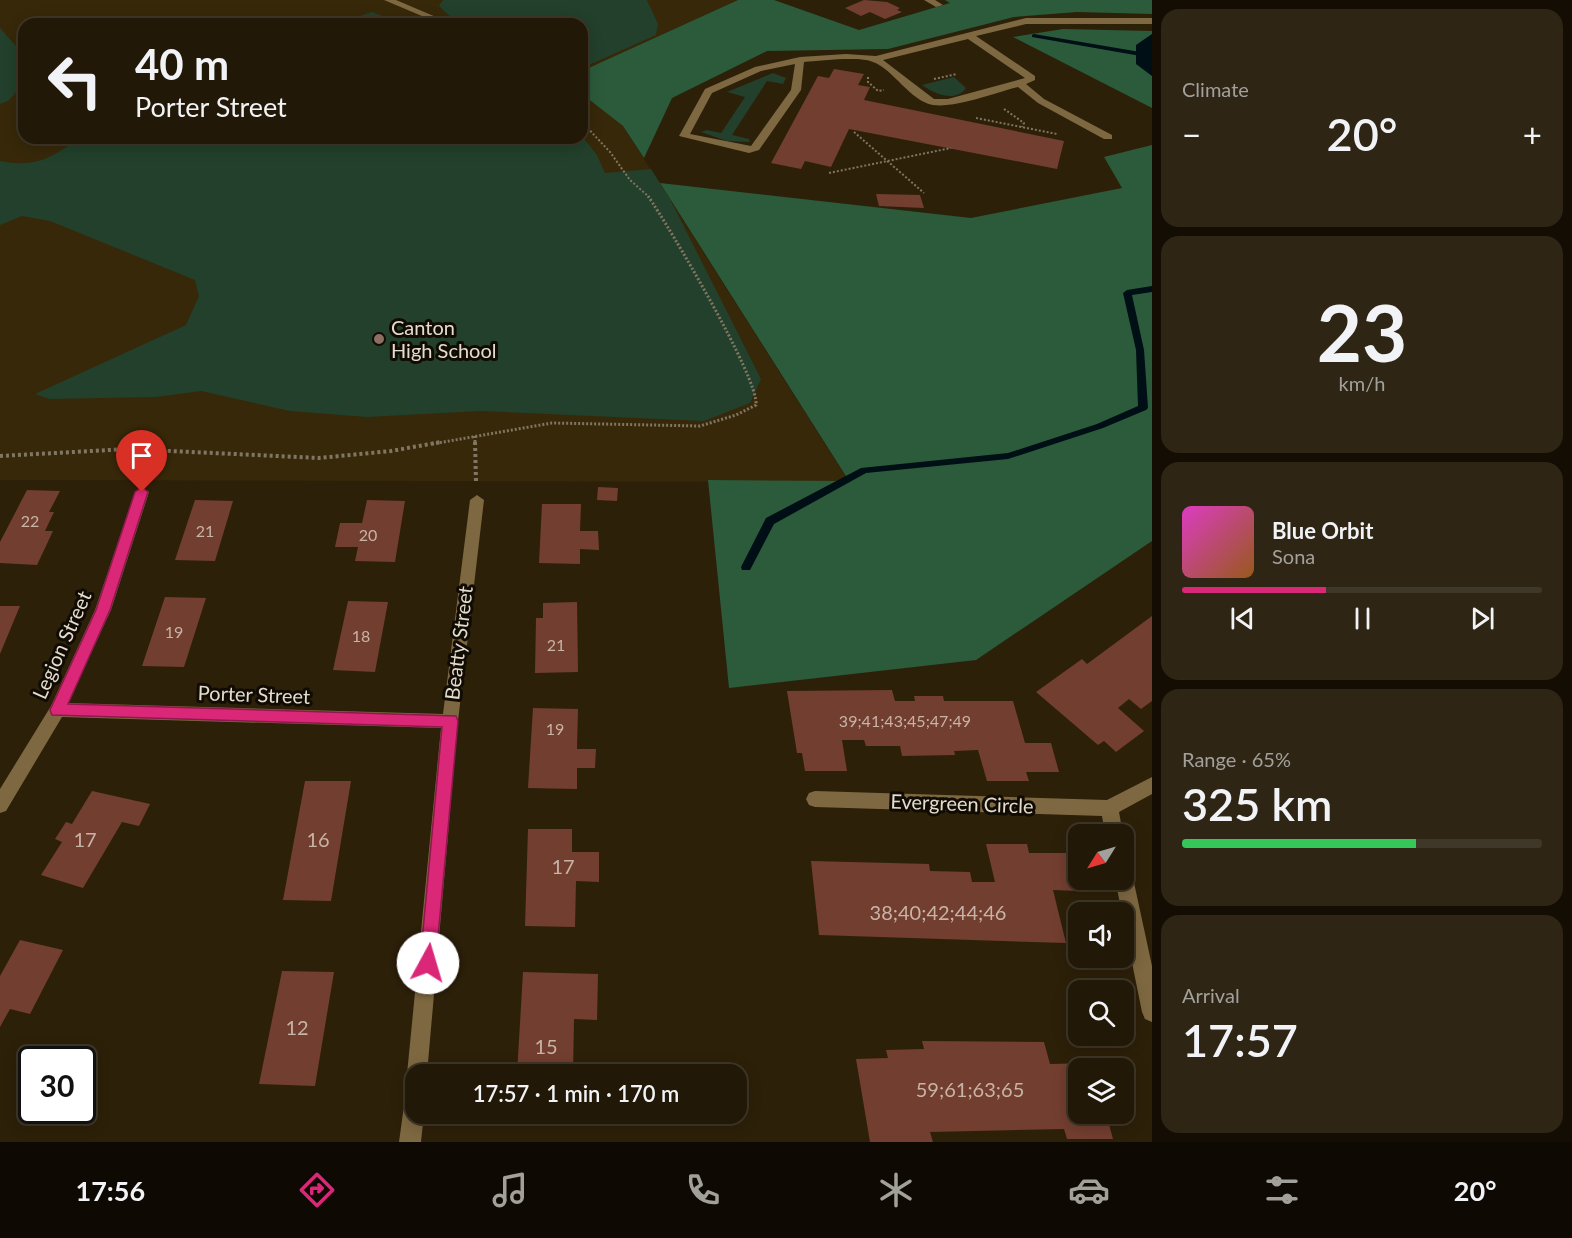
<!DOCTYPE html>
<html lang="en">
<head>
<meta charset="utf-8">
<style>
	:root { --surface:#221807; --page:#2e2515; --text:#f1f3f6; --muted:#a2a09b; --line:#3f3728; --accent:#db2777 }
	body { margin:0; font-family:Lato,sans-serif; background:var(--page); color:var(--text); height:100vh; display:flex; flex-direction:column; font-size:22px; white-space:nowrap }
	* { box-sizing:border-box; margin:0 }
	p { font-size:20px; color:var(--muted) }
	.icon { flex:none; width:33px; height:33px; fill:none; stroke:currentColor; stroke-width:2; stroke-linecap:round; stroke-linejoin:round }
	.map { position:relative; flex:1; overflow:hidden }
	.details { display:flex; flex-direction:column; gap:9px; padding:9px; background:#130d04; width:420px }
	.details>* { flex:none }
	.top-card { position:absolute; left:18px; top:18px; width:570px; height:126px; border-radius:18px; box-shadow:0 3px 15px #0003,0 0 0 2px var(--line); background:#221807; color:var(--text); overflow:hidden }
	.needle { width:39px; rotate:233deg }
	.controls { position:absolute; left:1068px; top:824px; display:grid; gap:12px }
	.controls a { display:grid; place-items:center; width:66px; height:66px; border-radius:12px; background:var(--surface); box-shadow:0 3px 15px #0003,0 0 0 2px var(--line); font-size:30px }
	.speed { position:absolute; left:18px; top:1046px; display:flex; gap:12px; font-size:30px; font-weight:700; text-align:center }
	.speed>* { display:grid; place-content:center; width:78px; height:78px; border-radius:50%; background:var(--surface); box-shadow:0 3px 15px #0003,0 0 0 2px var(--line); line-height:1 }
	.speed .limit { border:3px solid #111; border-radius:9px; background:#fff; color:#111 }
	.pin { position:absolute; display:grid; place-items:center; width:51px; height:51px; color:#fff; margin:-62px -26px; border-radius:50% 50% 50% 0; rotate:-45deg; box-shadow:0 0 6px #0007 }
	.pin .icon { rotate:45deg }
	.me { position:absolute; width:66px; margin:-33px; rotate:6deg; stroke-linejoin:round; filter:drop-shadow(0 0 4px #0008) }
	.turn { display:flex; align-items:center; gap:21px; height:126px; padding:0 18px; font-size:27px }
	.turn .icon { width:78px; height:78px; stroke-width:2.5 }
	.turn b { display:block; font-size:42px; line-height:51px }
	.big { font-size:45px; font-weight:600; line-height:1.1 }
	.details .widget { flex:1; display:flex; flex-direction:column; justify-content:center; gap:9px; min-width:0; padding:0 21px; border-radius:18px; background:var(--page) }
	.details .dial { align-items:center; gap:0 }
	.dial b { font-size:78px; line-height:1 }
	.song { display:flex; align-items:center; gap:18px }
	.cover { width:72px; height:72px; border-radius:9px; background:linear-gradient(135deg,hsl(310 70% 55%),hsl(30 70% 35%)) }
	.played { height:6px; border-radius:3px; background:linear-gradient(90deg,var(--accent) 40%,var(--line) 40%) }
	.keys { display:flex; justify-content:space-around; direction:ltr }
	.heat { display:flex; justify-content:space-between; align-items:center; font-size:33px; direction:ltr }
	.charge { height:9px; border-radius:4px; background:linear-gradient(90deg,#34c759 65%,var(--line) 0) }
	.trip { position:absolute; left:405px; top:1064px; width:342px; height:60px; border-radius:18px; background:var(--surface); box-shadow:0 3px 15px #0003,0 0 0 2px var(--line); font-weight:600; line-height:60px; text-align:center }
	.tab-bar { display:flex; height:96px; justify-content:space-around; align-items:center; background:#0e0a03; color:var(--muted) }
	.tab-bar .icon { width:42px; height:42px }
	.tab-bar .current { color:var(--accent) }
	.tab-bar b { font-size:27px; color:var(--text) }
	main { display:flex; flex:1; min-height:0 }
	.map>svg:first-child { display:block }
</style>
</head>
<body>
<main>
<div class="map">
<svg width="1152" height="1142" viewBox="0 0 1152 1142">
	<rect width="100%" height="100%" fill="#2d2009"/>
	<path fill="#372809" d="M0 0H738L582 71V24H24V138H582V94L623 126 849 482 0 480Z"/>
	<path fill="#22402b" d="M443 0H647L658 24 656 35 582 68V24H458L439 6Z
		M372 12 404 24H336Z
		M0 28 24 55V84L8 101 0 104Z
		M773 73 786 78 783 84 767 81 732 135 749 139 750 142 727 141 701 132 707 130 721 133 745 97 727 92Z
		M954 77 966 88C956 103 934 94 922 85Z
		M582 136 597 155 605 173 651 169 670 199 761 379 750 403 704 421 481 411 367 417 290 411 201 391 156 397 49 399 35 394 186 325 199 296 195 280 50 221 22 216 0 225V161C37 168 50 158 80 138Z"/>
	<path fill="#2b5b3a" d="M738 0H774L859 30 950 3 945 0H1152V14L1077 12 1014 17 888 49 767 51 672 98 644 158 623 126 582 94V71Z
		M1063 29 1152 31V108L1013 37Z
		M1152 145V541L976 660 729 688 708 480 849 481 660 183 971 218 1122 188 1104 157Z"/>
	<path fill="#000f15" d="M1152 34V76L1136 64V45Z"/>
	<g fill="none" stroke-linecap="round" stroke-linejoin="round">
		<path fill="#000f15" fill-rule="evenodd" d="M1034 34 1152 54V58L1032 37V35Z
			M1152 286V292L1132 295 1144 350 1148 408 1146 410 1103 428 1008 459 866 473 774 524 750 570H742L741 567 766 518 861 468 1008 453 1097 424 1138 406 1136 350 1123 293 1127 290Z"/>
	</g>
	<path fill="#723e30" d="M864 0 887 2 900 8 897 10 902 12 885 19 870 12 861 16 845 8Z
		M834 69 864 74 858 85 870 87 864 100 1064 141 1057 169 849 129 831 167 805 161 801 169 771 163 818 76 829 78Z
		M876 194 920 195 924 208 879 206Z
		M598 487 618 488 617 501 597 500Z
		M27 490 60 491 49 512H54L45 531H53L37 565 0 563V542Z
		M195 500 233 501 215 561 175 560Z
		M367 500 405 501 395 562 355 561 358 547H335L340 523H362Z
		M542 504H581L580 531H598L599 550 580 549V564L539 563Z
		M165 597 206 598 184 667 142 666Z
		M348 601 388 602 375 672 333 670Z
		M577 602 578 672 535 673 536 618H543V603Z
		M0 606H20L0 654Z
		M1152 616V701L1141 709 1129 699 1118 708 1144 731 1116 752 1104 741 1098 745 1036 692 1082 659 1087 664Z
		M892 690 895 701H915L914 696H943L944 701H1013L1025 743H1051L1059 772H1026L1029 781H987L978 750 954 751 955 755 902 756 900 746H866L864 740H842L847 771H805L802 753H797L787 691Z
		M533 708 578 709 577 749H596L595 768H577V789L528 788Z
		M305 781H351L331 901 283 900Z
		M92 791 150 804 139 826 122 822 83 888 41 875 62 842 55 839 66 822 72 824Z
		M528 829H572V852H599V882L576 881 575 927 525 926Z
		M986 844H1027L1029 853H1069L1080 891 1053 890 1066 943 819 935 811 861 929 864 930 871 970 872 972 882H995Z
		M20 940 63 950 30 1014 10 1009 0 1027V976Z
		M282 971 334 972 315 1086 259 1084Z
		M523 972 598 974 597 1020 574 1019 573 1074H517Z
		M922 1041 1044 1042 1050 1064 1092 1063 1093 1068H1078V1113H1106L1113 1139H1067L1064 1129 930 1132 933 1142H870L856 1059 888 1058 886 1050 924 1049Z"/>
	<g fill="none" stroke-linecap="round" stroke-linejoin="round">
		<path stroke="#817663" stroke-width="2" stroke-dasharray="2 2" stroke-linecap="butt" d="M868 77V82L878 91 884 90
			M934 79 957 74
			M1004 109 1024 123 1022 127
			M976 118 1057 134
			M582 122 610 152 630 180 649 197
			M854 132 924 193
			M829 173 951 148"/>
		<path stroke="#817663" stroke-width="3" stroke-dasharray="2 2" stroke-linecap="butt" d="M475 436V444
			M432 444 552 423 700 426 736 415 756 405C759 378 668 225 648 196"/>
		<path stroke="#817663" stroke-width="4" stroke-dasharray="3 3" stroke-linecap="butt" d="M475 442 476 481
			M0 456 128 449 319 458 391 451 441 442
			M147 474 155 450"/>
		<path fill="#7e6841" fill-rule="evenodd" d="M384 0H396L436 17 429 19Z
			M924 0H935L943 5 936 7Z
			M1026 18H1152V24H1026L976 36 1035 76V80L1026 84 1044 99 1112 135V139H1104L1038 103 1018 87C994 93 956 108 933 105 910 101 893 69 873 62 859 56 820 61 804 62L801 90 759 150 749 153 679 136 705 89 755 67 800 57 846 54 876 56ZM968 39 1025 78 948 99H934L883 60ZM795 64 791 90 751 146 690 134 712 93 761 71Z
			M142 487 149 492 111 610 68 703 443 714 470 500 477 495 484 500 458 721 427 1074H416V1113H424L421 1142H399L406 1091 409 1084 412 1082 407 1074 441 728 62 717 6 811 0 813V789L51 706 95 610 135 492Z
			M1152 777V794L1119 812 1123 834H1105L1102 816 815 807 809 805 806 799 809 793 815 791 1107 800Z
			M1124 869 1131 872 1133 878 1152 966V1022L1145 1019 1142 1012 1115 879H1124Z"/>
	</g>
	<path fill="#db2777" stroke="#8e194d" stroke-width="1.5" d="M142 487 148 492 110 610 68 704 456 716 458 721 435 969 428 971 422 969 420 963 442 727 52 715 50 710 96 610 135 492Z"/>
	<circle fill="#8d6e63" stroke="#100b03" stroke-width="2" cx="379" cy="339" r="6"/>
	<g text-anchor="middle" stroke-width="6" stroke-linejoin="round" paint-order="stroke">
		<g font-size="16" fill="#c8b4a6">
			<text x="30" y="527">22</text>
			<text x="205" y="537">21</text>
			<text x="368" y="541">20</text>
			<text x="174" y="638">19</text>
			<text x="361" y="642">18</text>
			<text x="556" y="651">21</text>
			<text x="905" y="727">39;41;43;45;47;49</text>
			<text x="555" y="735">19</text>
		</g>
		<g font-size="20" fill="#e4dcce" stroke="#100b03" text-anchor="start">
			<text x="391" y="335">Canton<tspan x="391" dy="23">High School</tspan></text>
		</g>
		<g font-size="20" fill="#e4dcce" stroke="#100b03">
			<text transform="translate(459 643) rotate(-83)" y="7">Beatty Street</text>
			<text transform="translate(62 645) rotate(-66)" y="7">Legion Street</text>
			<text transform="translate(254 695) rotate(2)" y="7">Porter Street</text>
			<text transform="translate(962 804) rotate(2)" y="7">Evergreen Circle</text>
		</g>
		<g font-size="20" fill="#c8b4a6">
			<text x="85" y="847">17</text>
			<text x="318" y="847">16</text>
			<text x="563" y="874">17</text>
			<text x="938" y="920">38;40;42;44;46</text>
			<text x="297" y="1035">12</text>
			<text x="546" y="1054">15</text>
			<text x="970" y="1097">59;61;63;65</text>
		</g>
	</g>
</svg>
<div class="controls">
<a><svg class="needle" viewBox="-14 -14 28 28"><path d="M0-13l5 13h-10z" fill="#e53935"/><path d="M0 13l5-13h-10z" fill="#a2a09b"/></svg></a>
<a><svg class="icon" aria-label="sound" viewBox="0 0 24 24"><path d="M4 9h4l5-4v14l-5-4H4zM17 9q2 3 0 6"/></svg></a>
<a><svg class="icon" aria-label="search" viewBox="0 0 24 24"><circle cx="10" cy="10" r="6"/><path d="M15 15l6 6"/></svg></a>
<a><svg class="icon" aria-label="layers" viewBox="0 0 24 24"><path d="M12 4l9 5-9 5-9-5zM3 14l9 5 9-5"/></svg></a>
</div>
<div class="speed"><div class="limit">30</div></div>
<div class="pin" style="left:142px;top:492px;background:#d93025"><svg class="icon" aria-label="arrive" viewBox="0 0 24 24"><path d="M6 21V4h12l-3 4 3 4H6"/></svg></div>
<svg class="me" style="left:428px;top:963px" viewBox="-20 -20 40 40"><circle r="19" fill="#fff"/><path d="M0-13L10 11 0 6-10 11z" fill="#db2777"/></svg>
<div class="trip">17:57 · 1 min · 170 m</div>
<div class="top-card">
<div class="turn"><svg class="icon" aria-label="left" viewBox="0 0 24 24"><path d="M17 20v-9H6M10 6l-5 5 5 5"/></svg><div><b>40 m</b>Porter Street</div></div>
</div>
</div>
<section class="details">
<div class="widget"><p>Climate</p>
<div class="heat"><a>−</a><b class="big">20°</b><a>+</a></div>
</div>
<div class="widget dial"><b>23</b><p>km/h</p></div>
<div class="widget">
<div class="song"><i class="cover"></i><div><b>Blue Orbit</b><p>Sona</p></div></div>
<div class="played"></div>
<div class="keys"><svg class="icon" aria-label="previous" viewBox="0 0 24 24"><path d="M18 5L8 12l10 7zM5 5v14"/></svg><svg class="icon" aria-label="pause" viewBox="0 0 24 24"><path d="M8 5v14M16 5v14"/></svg><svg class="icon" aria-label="next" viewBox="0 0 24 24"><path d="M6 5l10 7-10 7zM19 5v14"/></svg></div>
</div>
<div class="widget"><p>Range · 65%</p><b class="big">325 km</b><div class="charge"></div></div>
<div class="widget"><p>Arrival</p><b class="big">17:57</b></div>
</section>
</main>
<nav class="tab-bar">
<b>17:56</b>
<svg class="icon current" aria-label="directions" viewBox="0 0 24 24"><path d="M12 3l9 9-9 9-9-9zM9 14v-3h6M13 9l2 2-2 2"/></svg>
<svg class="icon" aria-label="music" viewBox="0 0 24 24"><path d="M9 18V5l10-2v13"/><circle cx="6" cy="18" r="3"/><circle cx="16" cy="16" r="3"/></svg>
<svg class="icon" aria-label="phone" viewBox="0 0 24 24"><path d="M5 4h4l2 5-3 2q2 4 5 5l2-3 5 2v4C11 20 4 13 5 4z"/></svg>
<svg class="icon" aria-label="climate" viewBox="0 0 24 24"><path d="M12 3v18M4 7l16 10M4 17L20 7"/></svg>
<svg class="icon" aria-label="car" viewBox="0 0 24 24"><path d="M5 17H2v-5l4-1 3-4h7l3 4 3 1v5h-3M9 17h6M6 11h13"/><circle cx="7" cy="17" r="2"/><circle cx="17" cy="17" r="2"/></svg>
<svg class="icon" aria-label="filters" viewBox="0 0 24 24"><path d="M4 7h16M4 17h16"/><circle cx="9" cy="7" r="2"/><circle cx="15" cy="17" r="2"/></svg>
<b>20°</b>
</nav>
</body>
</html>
